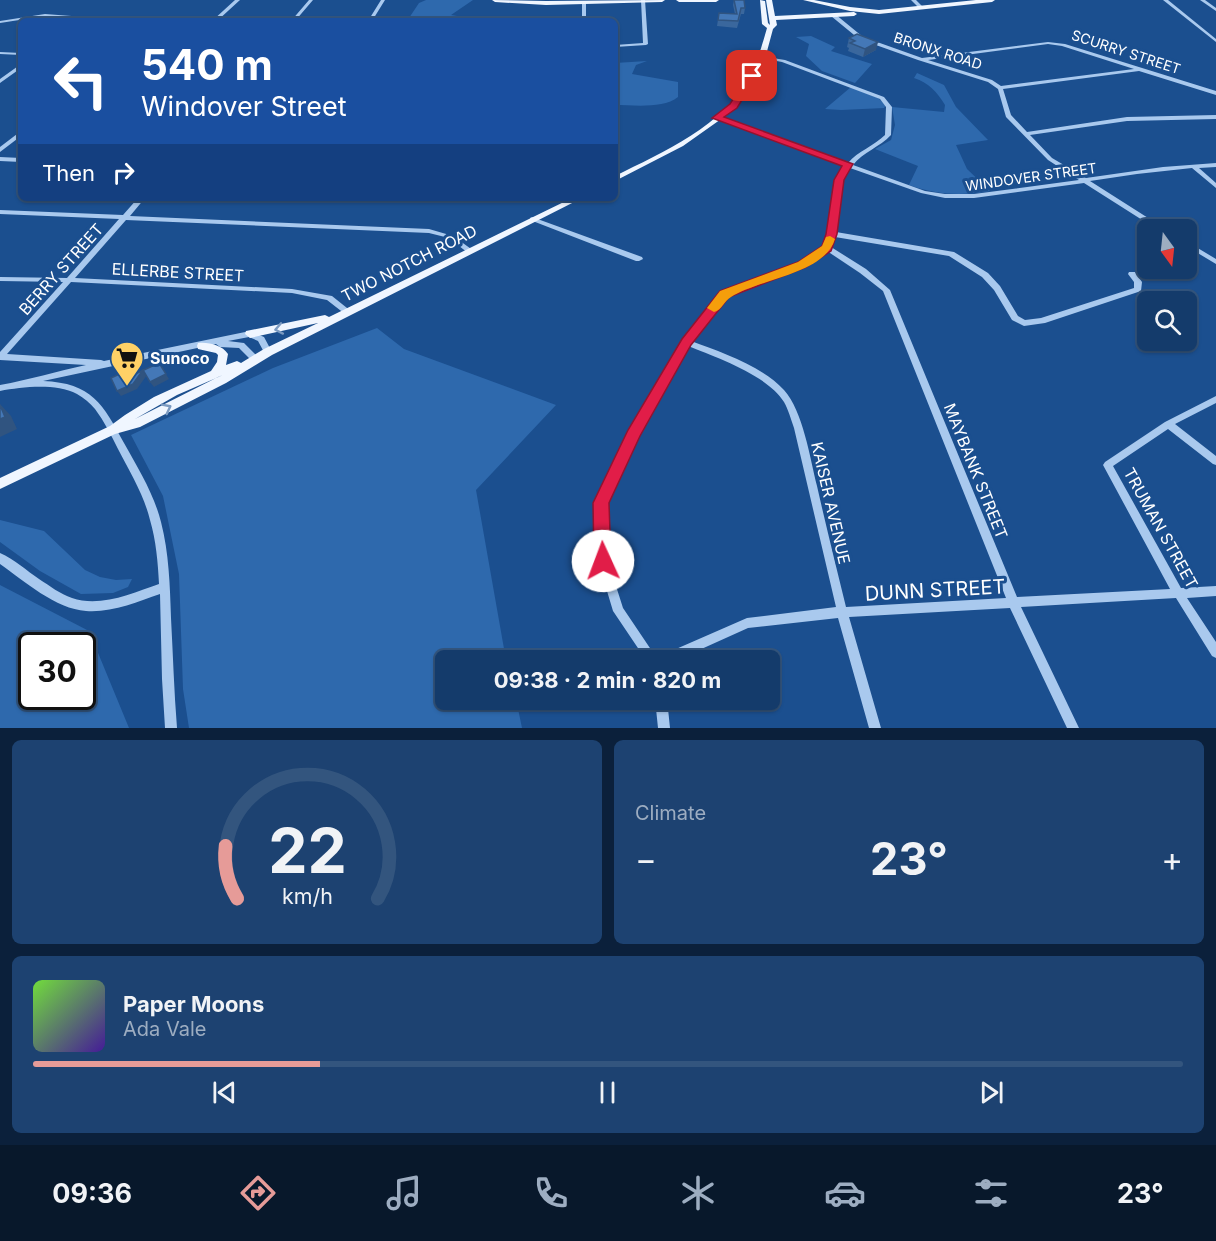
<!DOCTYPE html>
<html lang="en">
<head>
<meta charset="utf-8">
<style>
	:root { --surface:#143b6b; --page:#1d4271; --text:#f1f3f6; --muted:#9dadc1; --line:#33557e; --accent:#e69b98 }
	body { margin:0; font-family:Inter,sans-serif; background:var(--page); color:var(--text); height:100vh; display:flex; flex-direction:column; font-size:22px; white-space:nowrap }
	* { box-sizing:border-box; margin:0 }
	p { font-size:20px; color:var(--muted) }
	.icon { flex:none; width:33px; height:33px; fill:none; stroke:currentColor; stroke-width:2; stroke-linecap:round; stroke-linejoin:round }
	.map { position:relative; height:728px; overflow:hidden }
	.panel { display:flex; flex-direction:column; gap:12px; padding:12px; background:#0b203b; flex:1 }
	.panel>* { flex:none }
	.guide { position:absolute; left:18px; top:18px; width:600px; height:183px; border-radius:9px; box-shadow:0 2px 4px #0004,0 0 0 2px var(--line); background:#1a4fa0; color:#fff; overflow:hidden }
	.needle { width:39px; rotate:165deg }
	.tools { position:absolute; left:1137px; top:219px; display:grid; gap:12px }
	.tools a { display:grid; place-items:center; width:60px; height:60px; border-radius:9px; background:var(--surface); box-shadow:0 2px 4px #0004,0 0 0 2px var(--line); font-size:30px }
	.speed { position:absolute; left:18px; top:632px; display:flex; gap:12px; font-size:30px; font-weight:700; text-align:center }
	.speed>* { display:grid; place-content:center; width:78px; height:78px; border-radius:50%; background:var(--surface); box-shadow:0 2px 4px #0004,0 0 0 2px var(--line); line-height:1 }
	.speed .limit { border:3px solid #111; border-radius:9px; background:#fff; color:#111 }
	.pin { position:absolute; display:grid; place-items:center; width:51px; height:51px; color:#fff; margin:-26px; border-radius:12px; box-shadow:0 3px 9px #0006 }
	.me { position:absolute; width:66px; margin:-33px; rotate:358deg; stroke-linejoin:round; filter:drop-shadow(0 0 4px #0008) }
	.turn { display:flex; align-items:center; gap:21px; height:126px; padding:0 24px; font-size:27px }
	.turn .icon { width:78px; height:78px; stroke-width:2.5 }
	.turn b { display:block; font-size:42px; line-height:51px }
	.then { display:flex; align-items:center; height:57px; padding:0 24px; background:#0003; gap:12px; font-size:22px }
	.big { font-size:45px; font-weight:700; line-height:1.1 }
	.panel .widget { flex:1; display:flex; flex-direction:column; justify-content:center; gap:9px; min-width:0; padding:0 21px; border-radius:9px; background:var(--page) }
	.panel .dial { align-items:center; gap:0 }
	.dial svg { height:156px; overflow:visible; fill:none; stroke:var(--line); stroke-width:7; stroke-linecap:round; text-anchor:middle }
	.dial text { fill:var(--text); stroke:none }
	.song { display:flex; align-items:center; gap:18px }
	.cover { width:72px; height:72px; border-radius:9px; background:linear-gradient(135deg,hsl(100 70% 55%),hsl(260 70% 35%)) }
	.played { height:6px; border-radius:3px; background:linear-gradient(90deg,var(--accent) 25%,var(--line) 25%) }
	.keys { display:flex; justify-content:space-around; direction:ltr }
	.heat { display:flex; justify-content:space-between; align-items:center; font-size:33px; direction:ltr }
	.panel .tiles { flex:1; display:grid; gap:12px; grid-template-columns:1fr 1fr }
	.widget:last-child { grid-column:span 2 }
	.trip { position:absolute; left:435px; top:650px; width:345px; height:60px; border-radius:9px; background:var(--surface); box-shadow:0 2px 4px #0004,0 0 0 2px var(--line); font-weight:700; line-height:60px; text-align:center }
	.dock { display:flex; height:96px; justify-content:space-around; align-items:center; background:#08182b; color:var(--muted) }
	.dock .icon { width:42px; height:42px }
	.dock .active { color:var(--accent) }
	.dock b { font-size:27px; color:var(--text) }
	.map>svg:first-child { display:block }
</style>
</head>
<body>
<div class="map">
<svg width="1216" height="728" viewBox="0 0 1216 728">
	<rect width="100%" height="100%" fill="#1b4f8f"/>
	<path fill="#2e69ad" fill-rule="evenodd" d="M426 0H473L451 15 488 21H407L419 3Z
		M811 36 835 47 831 51 872 64 855 83 822 71 806 56 809 44 796 37Z
		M647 61 636 65 632 74 678 82V97C663 109 633 105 615 105V63Z
		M917 73 944 85 956 107 988 140 956 145 967 169 990 191C961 196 937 195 909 185L918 166 875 149 891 140 895 125 892 107 944 112 945 105C937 92 929 83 914 78Z
		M851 87 878 98 886 105 884 108 841 110 825 109Z
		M377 328 404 349 556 405 476 490 506 660H446V699H516L522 728H189L183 689 179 574 163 496 131 435 273 368Z
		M0 520 44 531 85 570 100 577 116 580 132 579 128 587 113 593 81 594 40 571 0 542Z
		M0 585 89 631 129 728H0ZM32 645H82V696H32Z"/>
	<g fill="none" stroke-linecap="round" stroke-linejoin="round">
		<path fill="#a9c9ee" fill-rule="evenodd" d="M235 0H240L217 21H212Z
			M309 0H313L295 21H291Z
			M381 0H385L372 21H368Z
			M641 0H645L648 44 646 45 615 47V45L643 43Z
			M911 0H916L923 7 919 8Z
			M1163 0H1168L1216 39V42Z
			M1200 0H1205L1216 8V11Z
			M584 1 586 2V21H582V2Z
			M45 14 124 20 126 21H106L45 16 0 23V21Z
			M831 14H835L863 37 922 58 1048 42 1065 44 1216 91V95L1139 71 1003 89 1011 115 1027 132 1127 117 1216 115V119L1127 121 1030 135 1052 158 1086 178 1163 167 1216 163V167L1199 168 1216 183V188L1192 168 1137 174 1090 181 1167 230H1158L1084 183 974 198H945L921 193 850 168 844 175 837 206 836 232 954 252 988 273 1000 286 1018 316 1025 320 1041 318 1134 288V282L1128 274 1129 272H1135L1142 282 1141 291 1045 323 1024 326 1012 320 994 290 982 277 949 256 835 237 831 247 866 269 890 290 1017 597 1170 589 1103 465 1105 462 1165 422 1216 396V403L1175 424 1216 456V465L1213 464 1168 429 1113 466 1181 588 1216 586V596L1187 598 1216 642V658L1212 656 1176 598 1021 607 1079 728H1067L1010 608 849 617 881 728H869L838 618 748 628 677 660H646L613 611 598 561 596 503 630 431 683 340 722 292 799 262 824 247 829 234 831 206 838 175 845 166 714 118 719 117 848 163C858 151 874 146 885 135L886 107 880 99 782 62 761 58V56L785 60 884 97 892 107 891 135C880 147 863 152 853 165L925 191 945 194H974L1079 180 1048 160 1006 117 998 89 988 82 918 60 859 39 831 16ZM1048 44 1062 46 1134 69 1001 86 992 80 928 60ZM827 251 860 273 883 291 1006 598 846 607C836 566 826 526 817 486 810 458 803 411 784 390 762 366 721 352 691 341L728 296 805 266ZM688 346C716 357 767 375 784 402 788 409 791 419 794 428L836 607 747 618 660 656 658 660 623 608 608 561 606 503 637 435Z
			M0 52 21 53V55L0 54Z
			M21 64V68L0 83V79Z
			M21 131V136L0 152V147Z
			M0 157 21 158V162L0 161Z
			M138 198H145L130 216 429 229 453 236 474 251 470 253H468L449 238 429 233 126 220 75 278 292 289 332 296 352 312 351 314H345L327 300 292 293 71 282 7 354 101 360 104 361 250 331 264 337 272 352 271 354H265L258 341 249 337 228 341 244 343 258 357 259 359 258 361H252L239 348 220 347 216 344 43 381C92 383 103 404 124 443 138 468 154 494 161 522 169 553 170 586 171 618 173 655 174 691 177 728H165L162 679 160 594C137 602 111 613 86 611 56 609 24 581 0 564V553C14 559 27 571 39 579 50 586 60 594 72 598 100 608 133 593 159 584 158 563 156 540 150 520 144 495 130 472 118 449 111 435 104 421 95 409 90 403 84 398 77 394 55 383 23 387 0 391V385C29 380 57 371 86 365L0 360V352L63 282 0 281V277L67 278 119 219 0 214V210L123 215Z
			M532 217 642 257 643 259 639 261H636L530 220V218Z
			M1186 241 1216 259V264L1186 246Z
			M655 699H667L670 728H658Z"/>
		<path fill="#f0f6ff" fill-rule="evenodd" d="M492 0 546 1 665 0 662 2 546 5 495 2Z
			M676 0H719L716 2H679Z
			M760 0 765 1 768 23 770 25 766 0H772L775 16 854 12 857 14 854 16 776 20 777 25 773 29 766 55 756 78 741 99 724 117 683 146 615 181V176C663 152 724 126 750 76 758 61 762 45 767 28L762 24Z
			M803 0H814L850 7 879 10 976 0H995L992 2 879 14 850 11Z
			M572 198H582L272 355 226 383 140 427 115 434 0 489V478L110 426 125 415 154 397 211 371 217 362 218 355 216 353 198 349 197 346 198 343C209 342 222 345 228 354L226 365 237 361 241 363 264 349 318 323 250 338 245 334 246 331 325 315 329 317ZM223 375 218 377 135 419 177 395Z"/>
	</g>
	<path fill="#3a679d" d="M734 0 745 8 744 14H741L737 28 717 26 719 13 735 14 733 5Z
		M849 38 876 50 863 57 848 51 849 48 847 47Z"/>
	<path fill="#305480" d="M878 42 876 50 863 57 865 49Z
		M162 368 169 379 154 387 150 382Z
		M130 369 134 374 143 370 147 375 137 389 121 396 117 391Z
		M0 404 11 416 17 429 0 437Z"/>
	<path fill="#4478b7" stroke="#305480" stroke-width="1.5" d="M734 0H744L745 8H741L738 21 718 20 719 13 737 14Z
		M857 34 878 42 865 49 850 43 855 41 849 38Z
		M159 363 166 374 150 382 143 370 133 384 117 391 111 378 130 369 133 375Z
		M0 405 5 417 0 419Z"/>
	<defs><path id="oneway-chevron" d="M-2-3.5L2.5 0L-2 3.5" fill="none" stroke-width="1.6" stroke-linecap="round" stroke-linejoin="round" transform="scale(1.5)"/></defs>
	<g stroke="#7b9ac1">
		<use href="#oneway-chevron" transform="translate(279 329) rotate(169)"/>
		<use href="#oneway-chevron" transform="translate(167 408) rotate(-27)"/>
	</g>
	<path fill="#e11d48" stroke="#92132f" stroke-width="1.5" d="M749 74 757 76 737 108 724 117 853 164 844 180 837 234 831 251 806 267 729 297 691 345 640 436 609 503 611 561 609 566 603 569 597 566 594 561 593 503 628 430 682 339 720 291 798 262 822 246 826 234 834 180 842 166 712 118 730 104Z"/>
	<path fill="#f59e0b" d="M830 236 835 239C825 274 758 279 731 297 724 301 722 310 714 312L707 308 720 291 798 262 822 246 826 237Z"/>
	<defs>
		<g id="supermarket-pin" transform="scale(1.725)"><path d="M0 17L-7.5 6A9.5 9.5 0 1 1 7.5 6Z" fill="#ffd166" stroke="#1b4f8f"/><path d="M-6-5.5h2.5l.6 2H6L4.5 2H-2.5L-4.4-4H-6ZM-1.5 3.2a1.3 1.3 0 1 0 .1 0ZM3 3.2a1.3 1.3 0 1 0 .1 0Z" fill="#111"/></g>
	</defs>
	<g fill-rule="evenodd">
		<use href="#supermarket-pin" x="127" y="358"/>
	</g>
	<g text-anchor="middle" stroke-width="6" stroke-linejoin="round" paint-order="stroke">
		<g font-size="14" fill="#fff" stroke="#1b4f8f">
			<text transform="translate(938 51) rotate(18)" y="5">BRONX ROAD</text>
			<text transform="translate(1126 52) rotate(18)" y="5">SCURRY STREET</text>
			<text transform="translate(1031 177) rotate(-8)" y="5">WINDOVER STREET</text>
		</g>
		<g font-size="16" fill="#fff" stroke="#1b4f8f">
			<text transform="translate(409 263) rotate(-27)" y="6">TWO NOTCH ROAD</text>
			<text transform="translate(61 269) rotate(-48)" y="6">BERRY STREET</text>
			<text transform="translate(178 272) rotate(3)" y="6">ELLERBE STREET</text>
			<text transform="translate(976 471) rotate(68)" y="6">MAYBANK STREET</text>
			<text transform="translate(831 503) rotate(77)" y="6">KAISER AVENUE</text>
			<text transform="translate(1161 528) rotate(61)" y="6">TRUMAN STREET</text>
		</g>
		<g font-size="16" font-weight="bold" fill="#fff" stroke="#1b4f8f" text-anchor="start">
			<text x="150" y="364">Sunoco</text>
		</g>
		<g font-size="20" fill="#fff" stroke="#1b4f8f">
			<text transform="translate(935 590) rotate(-3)" y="7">DUNN STREET</text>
		</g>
	</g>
</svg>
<div class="tools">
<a><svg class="needle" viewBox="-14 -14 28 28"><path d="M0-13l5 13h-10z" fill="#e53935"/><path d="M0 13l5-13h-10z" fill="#9dadc1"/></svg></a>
<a><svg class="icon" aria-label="search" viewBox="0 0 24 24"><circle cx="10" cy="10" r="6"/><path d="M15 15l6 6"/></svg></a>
</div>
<div class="speed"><div class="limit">30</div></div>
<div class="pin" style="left:752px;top:76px;background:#d93025"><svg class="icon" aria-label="arrive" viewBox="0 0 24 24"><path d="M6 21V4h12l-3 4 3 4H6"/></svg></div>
<svg class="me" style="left:603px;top:561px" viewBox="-20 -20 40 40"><circle r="19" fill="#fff"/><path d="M0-13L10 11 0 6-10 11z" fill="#e11d48"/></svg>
<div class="trip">09:38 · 2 min · 820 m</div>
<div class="guide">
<div class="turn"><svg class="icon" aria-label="left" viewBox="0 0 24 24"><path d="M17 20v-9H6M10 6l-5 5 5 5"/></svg><div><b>540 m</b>Windover Street</div></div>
<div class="then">Then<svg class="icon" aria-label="right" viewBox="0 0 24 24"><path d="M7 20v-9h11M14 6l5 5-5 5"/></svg></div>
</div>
</div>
<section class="panel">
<div class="tiles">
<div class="widget dial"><svg viewBox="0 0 100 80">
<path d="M14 69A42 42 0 1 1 86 69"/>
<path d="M14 69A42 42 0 0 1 8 42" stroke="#e69b98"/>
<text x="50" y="56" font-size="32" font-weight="700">22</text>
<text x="50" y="72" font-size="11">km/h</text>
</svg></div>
<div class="widget"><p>Climate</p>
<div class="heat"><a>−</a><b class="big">23°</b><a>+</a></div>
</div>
<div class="widget">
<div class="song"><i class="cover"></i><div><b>Paper Moons</b><p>Ada Vale</p></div></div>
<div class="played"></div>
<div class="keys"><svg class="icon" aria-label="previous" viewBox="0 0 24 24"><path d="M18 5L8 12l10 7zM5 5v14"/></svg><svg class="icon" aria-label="pause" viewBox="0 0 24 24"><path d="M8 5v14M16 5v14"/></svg><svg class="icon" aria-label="next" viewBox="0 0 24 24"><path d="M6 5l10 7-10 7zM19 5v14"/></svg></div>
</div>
</div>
</section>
<nav class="dock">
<b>09:36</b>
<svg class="icon active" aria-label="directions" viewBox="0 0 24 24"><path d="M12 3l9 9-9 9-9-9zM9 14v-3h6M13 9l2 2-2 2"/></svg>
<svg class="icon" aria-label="music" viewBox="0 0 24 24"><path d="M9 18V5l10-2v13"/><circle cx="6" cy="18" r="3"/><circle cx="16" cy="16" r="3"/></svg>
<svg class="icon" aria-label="phone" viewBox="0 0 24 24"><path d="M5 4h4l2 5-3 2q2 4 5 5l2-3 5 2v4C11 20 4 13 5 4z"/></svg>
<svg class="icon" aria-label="climate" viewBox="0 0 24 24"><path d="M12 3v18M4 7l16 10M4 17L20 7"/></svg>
<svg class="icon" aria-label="car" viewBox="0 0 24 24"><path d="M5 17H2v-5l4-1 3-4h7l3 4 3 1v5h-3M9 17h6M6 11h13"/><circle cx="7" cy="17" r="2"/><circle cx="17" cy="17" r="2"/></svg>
<svg class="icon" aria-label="filters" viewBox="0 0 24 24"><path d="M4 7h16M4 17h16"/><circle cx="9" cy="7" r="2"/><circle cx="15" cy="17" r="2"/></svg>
<b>23°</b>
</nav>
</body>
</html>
